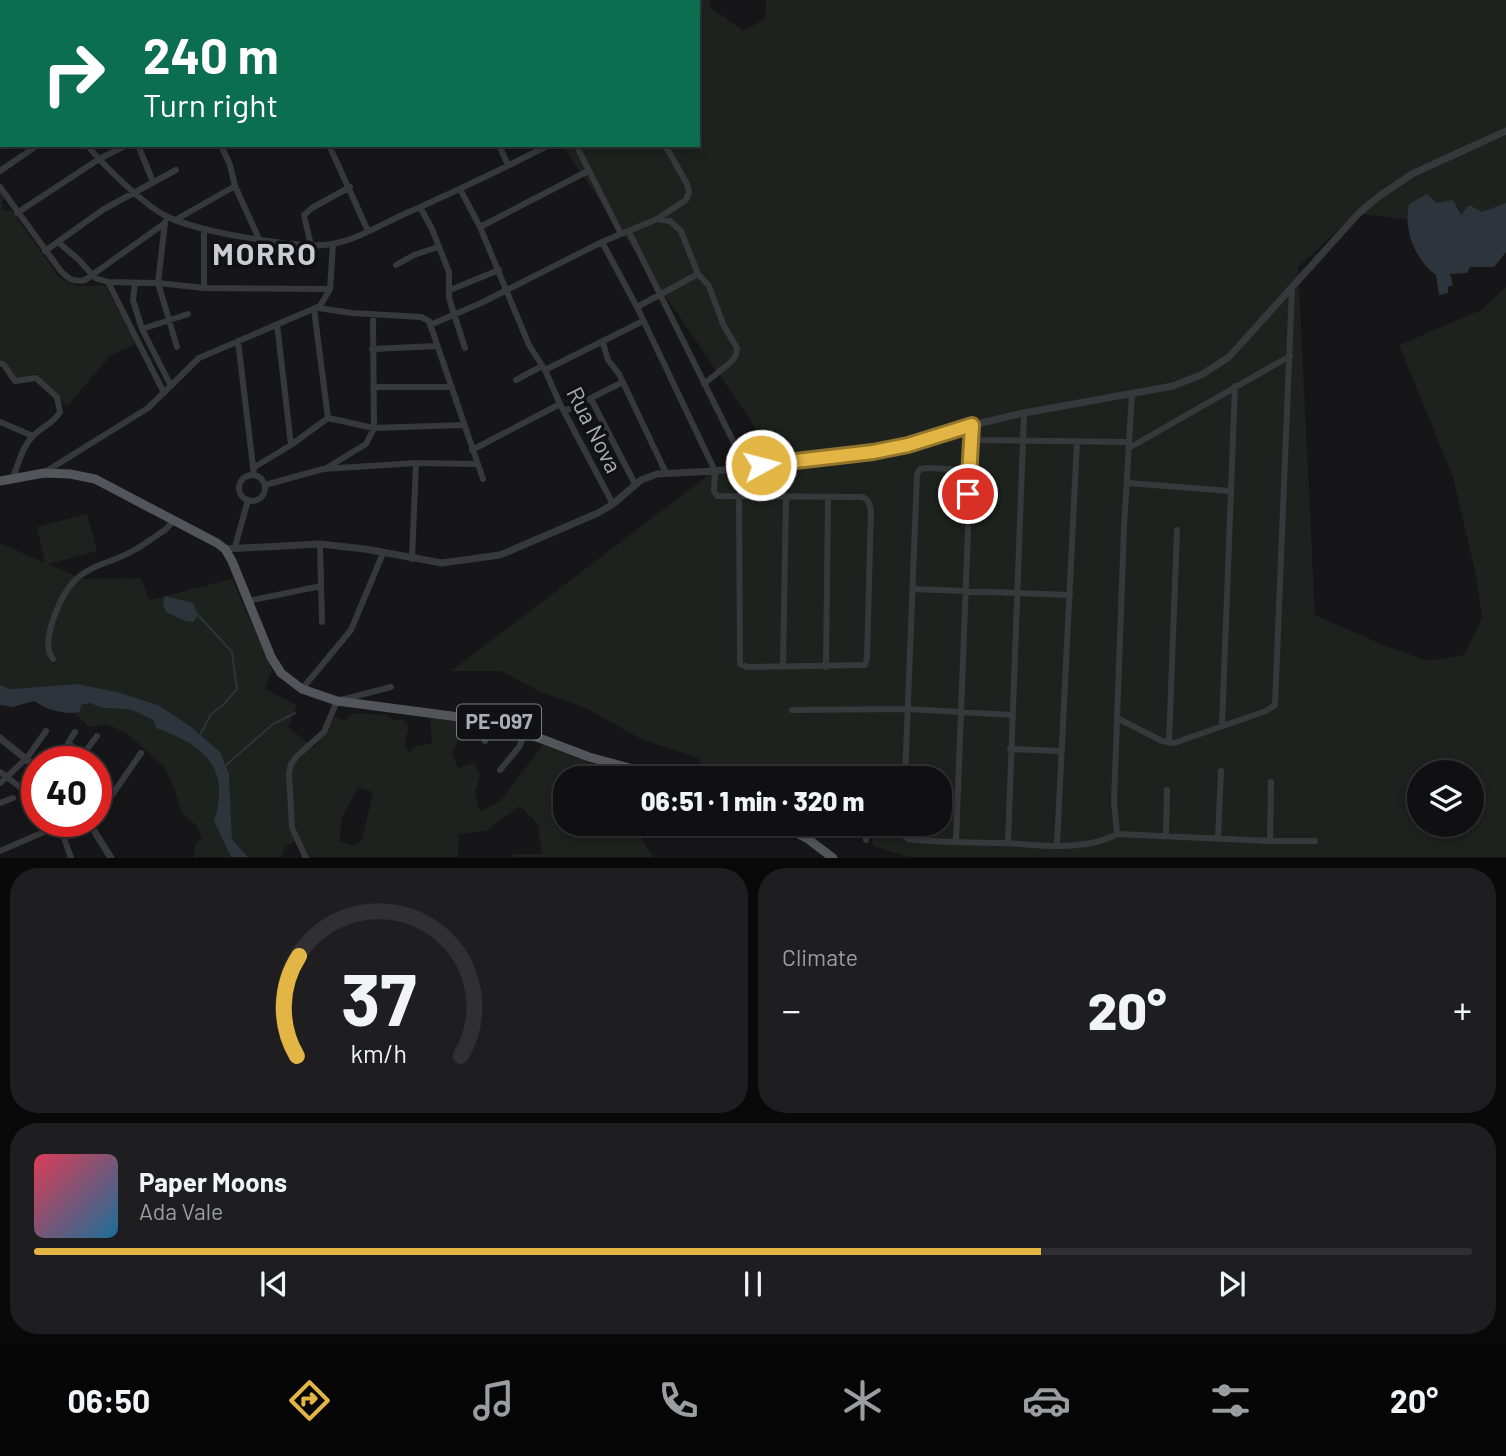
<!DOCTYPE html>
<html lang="en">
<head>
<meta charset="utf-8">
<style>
	:root { --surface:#101012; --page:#1e1e20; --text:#f1f3f6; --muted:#9c9d9f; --line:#303032; --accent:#e2b544 }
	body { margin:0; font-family:Barlow,sans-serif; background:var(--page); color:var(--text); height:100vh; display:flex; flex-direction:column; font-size:26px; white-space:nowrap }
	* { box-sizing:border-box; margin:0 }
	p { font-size:23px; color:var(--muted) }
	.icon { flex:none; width:38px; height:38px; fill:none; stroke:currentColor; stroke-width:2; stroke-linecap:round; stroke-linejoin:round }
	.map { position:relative; height:858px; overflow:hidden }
	.side { display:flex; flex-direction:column; gap:10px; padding:10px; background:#09090a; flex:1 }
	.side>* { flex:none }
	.top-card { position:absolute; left:0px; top:0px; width:700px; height:147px; box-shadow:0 4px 10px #0003,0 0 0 2px var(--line); background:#0b6e4f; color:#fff; overflow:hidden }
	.fabs { position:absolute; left:1407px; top:760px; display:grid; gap:14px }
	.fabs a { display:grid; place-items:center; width:77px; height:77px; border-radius:50%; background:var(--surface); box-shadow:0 4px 10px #0003,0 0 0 2px var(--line); font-size:35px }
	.speed { position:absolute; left:21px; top:746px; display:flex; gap:14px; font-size:35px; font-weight:700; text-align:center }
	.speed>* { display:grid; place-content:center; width:91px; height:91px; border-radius:50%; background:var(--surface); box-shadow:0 4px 10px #0003,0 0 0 2px var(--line); line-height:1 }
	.speed .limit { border:10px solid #d22; background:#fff; color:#111 }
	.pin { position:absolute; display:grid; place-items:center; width:60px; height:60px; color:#fff; margin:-30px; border:4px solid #fff; border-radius:50%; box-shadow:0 2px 7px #0007 }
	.me { position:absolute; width:77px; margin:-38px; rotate:83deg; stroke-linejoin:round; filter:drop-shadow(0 0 5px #0008) }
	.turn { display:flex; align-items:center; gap:24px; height:147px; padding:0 28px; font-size:32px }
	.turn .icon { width:91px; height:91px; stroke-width:2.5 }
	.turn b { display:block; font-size:49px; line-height:60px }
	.big { font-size:52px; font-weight:800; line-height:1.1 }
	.side .card { flex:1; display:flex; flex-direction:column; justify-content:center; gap:10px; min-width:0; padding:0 24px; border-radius:28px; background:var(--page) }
	.side .dial { align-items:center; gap:0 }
	.dial svg { height:182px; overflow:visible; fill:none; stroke:var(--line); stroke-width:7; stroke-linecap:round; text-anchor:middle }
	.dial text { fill:var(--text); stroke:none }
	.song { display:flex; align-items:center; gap:21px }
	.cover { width:84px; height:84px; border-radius:10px; background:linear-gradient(135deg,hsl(350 70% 55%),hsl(200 70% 35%)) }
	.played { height:7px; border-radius:4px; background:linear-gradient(90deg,var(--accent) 70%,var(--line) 70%) }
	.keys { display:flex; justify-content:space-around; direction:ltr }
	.heat { display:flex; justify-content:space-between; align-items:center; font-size:38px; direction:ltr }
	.side .tiles { flex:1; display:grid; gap:10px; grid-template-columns:1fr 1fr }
	.card:last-child { grid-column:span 2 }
	.trip { position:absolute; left:553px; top:766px; width:399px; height:70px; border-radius:28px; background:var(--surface); box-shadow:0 4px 10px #0003,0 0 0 2px var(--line); font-weight:800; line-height:70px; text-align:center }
	.menu { display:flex; height:112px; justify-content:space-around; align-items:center; background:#060607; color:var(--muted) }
	.menu .icon { width:49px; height:49px }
	.menu .on { color:var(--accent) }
	.menu b { font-size:32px; color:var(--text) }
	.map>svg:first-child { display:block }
</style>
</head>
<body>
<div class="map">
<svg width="1506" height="858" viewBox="0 0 1506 858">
	<rect width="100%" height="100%" fill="#161618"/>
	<path fill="#1d221e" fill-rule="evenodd" d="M462 0H711L709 6 743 31 765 19 766 0H1506V233L1357 213 1298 267 1315 615 1388 647 1428 661 1464 655 1482 618 1476 575 1453 477 1399 345 1481 310 1506 287V857H910L873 846 871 824H940V779H696L700 758 643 740 586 708 545 694 501 671H451L706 477 705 471 832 449 775 456 562 145H698V2ZM1419 772H1472V824H1419Z
		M0 192 5 199 1 202 4 211 11 210 60 278 78 286 105 285 136 344 111 355 67 406 37 374 16 379 0 362Z
		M87 514 97 551 48 564 82 579 141 578 149 600 232 579 272 670 265 689 297 705 288 727 314 748 336 716 344 721 355 713 388 715 394 721 401 719 409 725 405 742 408 752 417 746 432 743 430 717 462 719 463 729 452 754 458 768 474 763 480 774 475 793 480 812 501 800 543 745 631 778 565 779V824H633L653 857H513V854H543L539 836V825L520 806 486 831 459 834 458 857H309L299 839 285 846 282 857H248L232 839 229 774 190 726 158 705 117 692 77 684 11 689 0 685V543L45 563 37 527ZM358 788 373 792 362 840 353 845 339 841 342 817Z
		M91 703C104 712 118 706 131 710 139 712 146 717 153 720L155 727C203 745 231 767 214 821L231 857H194L195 845 202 838 196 825 182 814 174 788 165 768 128 734 107 724 89 727 75 713 80 712 81 705Z"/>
	<path fill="#2d343b" d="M1427 194 1437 203 1453 200 1461 215 1469 205 1482 212 1506 203V252L1494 267H1470L1467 273 1450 274 1453 285 1448 287V293L1439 295 1436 275C1415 260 1403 229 1409 204Z
		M165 596 193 603 198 615 193 622 185 621 166 612 163 604Z
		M77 684 117 692 158 705 190 726 220 752 229 774 232 839 248 857H231L214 821C231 768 204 745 156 728L153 720C146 717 138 712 131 710 118 706 104 712 91 703L81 705 80 712C64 715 48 710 34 701L12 707 0 705V685L11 689Z"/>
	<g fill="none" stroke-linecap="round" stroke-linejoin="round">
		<path stroke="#2d343b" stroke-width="2" d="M198 615 232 652 237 689 223 705 211 714 199 737
			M224 767 273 724 295 713"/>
		<path stroke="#37383c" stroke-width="6" d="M73 0 74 2
			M260 0 261 2
			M431 0 432 2
			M510 0 511 2
			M212 2 217 0
			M0 21 2 23
			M0 37 2 36
			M0 88H2
			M0 112V119
			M87 145C103 165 144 205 166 216 194 231 301 250 332 244 355 240 379 226 400 216 450 194 500 170 549 145
			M138 145 153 182
			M221 145 230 165 235 186 259 239
			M329 145 368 231
			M499 145 508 165
			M576 145 621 234
			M0 171 38 145
			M0 187 60 270C67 278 74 283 85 280L165 223
			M460 189 480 227 529 345 545 370 560 404 613 504
			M420 207 432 229 449 272V298L465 348
			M17 213 99 159 127 145
			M177 219 235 186
			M657 219 670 221 681 231 698 274 709 286 723 324 737 348 736 355 732 361 704 384
			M165 222 158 283 177 347
			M480 227 588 171
			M204 229V288
			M629 232 746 467
			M58 242 79 260 95 278 108 282 158 283 204 288 330 289
			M602 242 637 307 715 471 714 491 717 496 863 497 868 501 871 510 867 658 865 665 747 667 740 664 739 495
			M311 246 304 215 312 208 350 187
			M45 251 104 209 176 170
			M396 265 414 255 438 247
			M108 282 164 393
			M135 283 133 300 142 329 171 386
			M450 290 499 270
			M637 307 698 274
			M318 308 352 313 421 317 429 321 483 479
			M314 309 328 418
			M277 324 291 445
			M430 325 481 303 602 242 657 219 686 200 689 192 687 184 665 145
			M142 329 188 314
			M238 341 254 475
			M603 343 608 360 619 374 666 473
			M372 349 437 346
			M0 363 4 365 15 381 36 378 57 397 60 412C52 425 44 425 34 435 23 445 18 464 13 478
			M545 370 643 321
			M516 380 542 366
			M373 387H452
			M591 399 635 484
			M565 411 623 382
			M0 422 33 436
			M971 440 1129 442
			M1129 448 1290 356
			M472 450 560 404
			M328 467 366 444 374 428 373 315
			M253 468 291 445 328 418 374 428 464 425
			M45 472 148 408 199 358 320 306 330 289 333 244
			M239 488a13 13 0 1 1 26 0a13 13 0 1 1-26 0Z
			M1127 483 1231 491
			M265 485 323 469 416 463 477 464
			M320 544 322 622
			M235 547 248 500
			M412 559 416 463
			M913 589 1070 595
			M248 601 321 586
			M53 659C45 649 49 634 52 623 75 553 103 575 150 540 160 533 168 530 174 519
			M783 666 786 497
			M826 667 828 497
			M302 689 351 630 383 553
			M792 710 908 709 1012 715
			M1117 718 1162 741 1174 743 1266 711 1275 705 1292 288
			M1222 726 1235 386
			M75 732 68 743 83 754
			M485 741 491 720
			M1169 743 1177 530
			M1010 749 1061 751
			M78 761 97 736
			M500 770 519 747 526 732
			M0 772 37 800
			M905 779 917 474 920 469 927 468 969 470
			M0 783 27 758 46 731
			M0 803 13 798
			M96 818 141 753
			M58 821 71 858
			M903 824V835L908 839C938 843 969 842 1000 843 1038 844 1082 853 1117 834L1270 841H1315
			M1117 834 1114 802 1124 528 1132 393
			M1166 836 1167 790
			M1218 838 1221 771
			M808 839 819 824
			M866 840V824
			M1270 841 1271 782
			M956 842 972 425
			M1008 843 1024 413
			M1057 845 1077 441
			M0 851 60 825
			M306 858 292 828 289 773 291 764 297 756 324 732 337 701 391 687"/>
		<path stroke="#37383c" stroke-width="7" d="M225 549 320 544 365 549 442 563 500 555 598 513 613 504 641 480 657 474 715 471 873 452 908 445 972 425 1024 413 1173 386 1203 374 1229 357 1358 214 1378 197 1412 174 1506 131
			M0 738 37 768
			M88 821 111 858"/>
		<path stroke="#54555b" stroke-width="9" d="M0 481 44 473 70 474 95 479 217 543 225 549 232 561 271 657 281 673 302 689 337 701 497 722 589 757 670 779
			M780 824 808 839 833 858"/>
	</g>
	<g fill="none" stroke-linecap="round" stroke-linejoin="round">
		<g stroke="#93762c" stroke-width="18">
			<path id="route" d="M761 465 873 452 908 445 972 425 968 494"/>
		</g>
		<use href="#route" stroke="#e2b544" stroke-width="12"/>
	</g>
	<g text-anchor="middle" stroke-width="7" stroke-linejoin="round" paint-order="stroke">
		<rect fill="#111113" stroke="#7b7e86" stroke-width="2" x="457" y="704.5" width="84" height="35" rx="5"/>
		<g font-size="21" font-weight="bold" fill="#a9adb7">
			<text x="499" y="729">PE-097</text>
		</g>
		<g font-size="23" fill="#a9adb7" stroke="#111113">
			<text transform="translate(594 430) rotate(63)" y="8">Rua Nova</text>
		</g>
		<g font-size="30" font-weight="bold" letter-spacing="2" fill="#caccd3" stroke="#111113">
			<text x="265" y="265">MORRO</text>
		</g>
	</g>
</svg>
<div class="fabs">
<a><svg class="icon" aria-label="layers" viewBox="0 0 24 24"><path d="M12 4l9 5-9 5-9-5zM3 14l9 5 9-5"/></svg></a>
</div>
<div class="speed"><div class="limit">40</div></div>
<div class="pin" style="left:968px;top:494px;background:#d93025"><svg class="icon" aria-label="arrive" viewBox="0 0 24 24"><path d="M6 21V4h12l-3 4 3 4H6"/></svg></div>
<svg class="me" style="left:761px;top:465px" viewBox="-20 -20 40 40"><circle r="17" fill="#e2b544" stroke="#fff" stroke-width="3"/><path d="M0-11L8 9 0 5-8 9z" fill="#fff"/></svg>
<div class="trip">06:51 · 1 min · 320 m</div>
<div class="top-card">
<div class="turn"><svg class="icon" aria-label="right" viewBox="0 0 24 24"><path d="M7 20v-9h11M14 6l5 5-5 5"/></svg><div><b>240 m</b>Turn right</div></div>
</div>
</div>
<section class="side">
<div class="tiles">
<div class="card dial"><svg viewBox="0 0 100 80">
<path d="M14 69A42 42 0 1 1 86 69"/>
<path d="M14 69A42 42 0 0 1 15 25" stroke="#e2b544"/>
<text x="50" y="56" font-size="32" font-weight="700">37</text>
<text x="50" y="72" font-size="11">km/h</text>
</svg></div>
<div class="card"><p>Climate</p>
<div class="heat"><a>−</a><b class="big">20°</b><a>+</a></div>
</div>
<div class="card">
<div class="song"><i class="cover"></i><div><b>Paper Moons</b><p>Ada Vale</p></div></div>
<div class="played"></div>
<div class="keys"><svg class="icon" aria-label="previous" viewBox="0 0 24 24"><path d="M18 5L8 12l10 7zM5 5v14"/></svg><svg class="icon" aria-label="pause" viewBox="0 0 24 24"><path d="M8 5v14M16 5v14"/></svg><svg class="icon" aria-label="next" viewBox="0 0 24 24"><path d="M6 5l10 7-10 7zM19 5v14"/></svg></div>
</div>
</div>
</section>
<nav class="menu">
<b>06:50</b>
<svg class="icon on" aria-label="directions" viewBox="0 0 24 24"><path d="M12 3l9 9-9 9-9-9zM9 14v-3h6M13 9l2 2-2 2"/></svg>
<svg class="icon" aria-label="music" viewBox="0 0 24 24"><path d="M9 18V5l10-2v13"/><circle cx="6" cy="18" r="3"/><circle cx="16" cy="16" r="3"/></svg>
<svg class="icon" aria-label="phone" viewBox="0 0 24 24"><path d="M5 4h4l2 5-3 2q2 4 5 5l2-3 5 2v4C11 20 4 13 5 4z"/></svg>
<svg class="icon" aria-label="climate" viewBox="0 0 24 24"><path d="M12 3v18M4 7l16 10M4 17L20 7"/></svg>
<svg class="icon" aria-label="car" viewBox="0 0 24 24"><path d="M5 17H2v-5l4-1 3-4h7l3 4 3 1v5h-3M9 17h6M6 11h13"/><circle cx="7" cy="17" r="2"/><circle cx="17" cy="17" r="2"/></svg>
<svg class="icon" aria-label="filters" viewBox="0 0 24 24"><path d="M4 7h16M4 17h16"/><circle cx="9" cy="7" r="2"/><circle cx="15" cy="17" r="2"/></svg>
<b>20°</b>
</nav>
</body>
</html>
